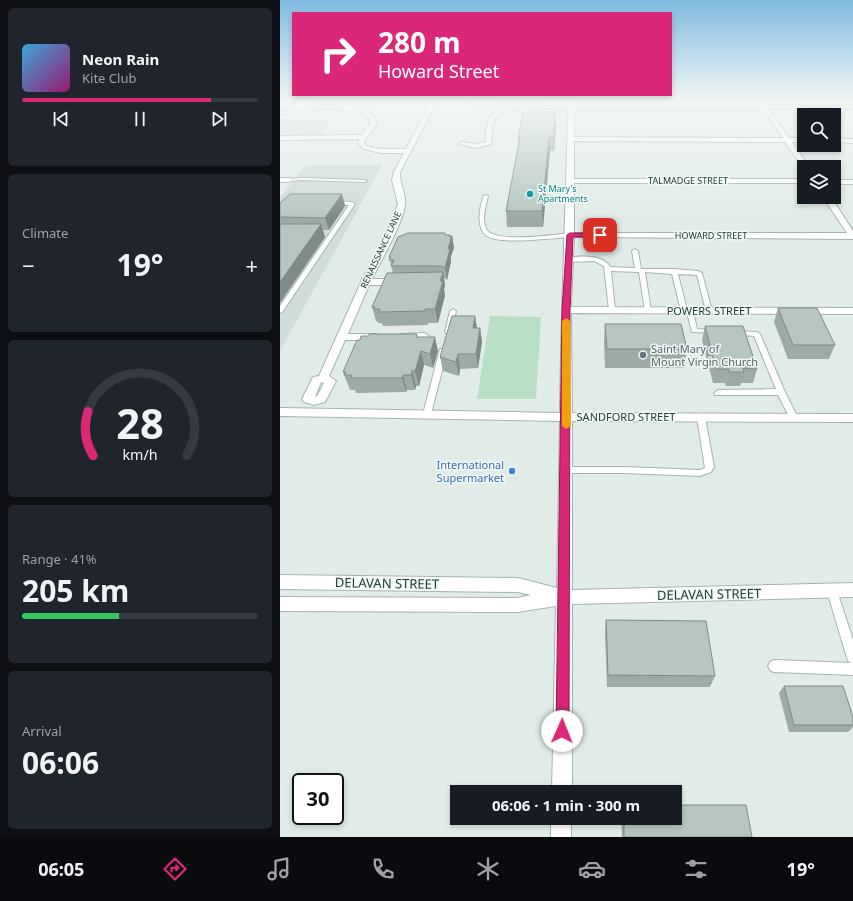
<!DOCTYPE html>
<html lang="en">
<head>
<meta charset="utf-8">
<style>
	:root { --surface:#171b24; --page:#20242c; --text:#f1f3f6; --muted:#9ea1a6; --line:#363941; --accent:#db2777 }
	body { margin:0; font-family:"Noto Sans",sans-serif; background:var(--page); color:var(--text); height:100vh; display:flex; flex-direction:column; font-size:15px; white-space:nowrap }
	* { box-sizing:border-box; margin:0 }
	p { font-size:13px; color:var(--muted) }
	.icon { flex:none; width:22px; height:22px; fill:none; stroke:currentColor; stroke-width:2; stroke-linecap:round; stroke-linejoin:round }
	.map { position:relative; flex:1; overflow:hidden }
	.sheet { display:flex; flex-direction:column; gap:8px; padding:8px; background:#0d0f14; width:280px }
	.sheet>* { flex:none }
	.guide { position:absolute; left:12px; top:12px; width:380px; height:84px; border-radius:0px; box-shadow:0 2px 6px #0003; background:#db2777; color:#fff; overflow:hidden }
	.buttons { position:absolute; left:517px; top:108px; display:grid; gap:8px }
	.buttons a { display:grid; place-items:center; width:44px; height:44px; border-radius:0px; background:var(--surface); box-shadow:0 2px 6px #0003; font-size:20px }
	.speed { position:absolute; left:12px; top:773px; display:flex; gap:8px; font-size:20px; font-weight:700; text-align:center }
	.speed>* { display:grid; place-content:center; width:52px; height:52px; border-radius:50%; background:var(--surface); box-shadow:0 2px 6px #0003; line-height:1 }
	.speed .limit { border:2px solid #111; border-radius:6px; background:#fff; color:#111 }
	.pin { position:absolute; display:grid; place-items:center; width:34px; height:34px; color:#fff; margin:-17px; border-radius:8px; box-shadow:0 2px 6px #0006 }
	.me { position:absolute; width:44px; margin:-22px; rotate:1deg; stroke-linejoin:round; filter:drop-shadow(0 0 3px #0008) }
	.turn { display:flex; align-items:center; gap:14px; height:84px; padding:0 20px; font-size:18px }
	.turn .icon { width:52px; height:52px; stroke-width:2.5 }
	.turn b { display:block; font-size:28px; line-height:34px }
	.big { font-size:30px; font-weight:700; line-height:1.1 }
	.sheet .widget { flex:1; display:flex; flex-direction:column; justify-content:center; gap:6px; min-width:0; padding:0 14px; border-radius:6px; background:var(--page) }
	.sheet .dial { align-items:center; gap:0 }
	.dial svg { height:104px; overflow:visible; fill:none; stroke:var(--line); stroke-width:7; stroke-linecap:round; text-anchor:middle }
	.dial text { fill:var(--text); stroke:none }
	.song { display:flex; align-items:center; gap:12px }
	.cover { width:48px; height:48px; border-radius:6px; background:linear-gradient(135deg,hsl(200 70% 55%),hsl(320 70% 35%)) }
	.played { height:4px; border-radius:2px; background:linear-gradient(90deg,var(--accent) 80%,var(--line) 80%) }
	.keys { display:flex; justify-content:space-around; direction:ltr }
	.heat { display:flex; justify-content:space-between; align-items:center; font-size:22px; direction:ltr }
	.charge { height:6px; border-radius:3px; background:linear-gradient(90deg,#34c759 41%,var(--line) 0) }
	.trip { position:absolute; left:170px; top:785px; width:232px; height:40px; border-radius:0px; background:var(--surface); box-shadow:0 2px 6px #0003; font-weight:700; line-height:40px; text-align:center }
	.menu { display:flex; height:64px; justify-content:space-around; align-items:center; background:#090b0e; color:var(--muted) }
	.menu .icon { width:28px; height:28px }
	.menu .on { color:var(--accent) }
	.menu b { font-size:18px; color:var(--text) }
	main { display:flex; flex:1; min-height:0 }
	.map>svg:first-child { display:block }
</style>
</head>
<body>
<main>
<section class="sheet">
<div class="widget">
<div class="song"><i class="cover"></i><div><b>Neon Rain</b><p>Kite Club</p></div></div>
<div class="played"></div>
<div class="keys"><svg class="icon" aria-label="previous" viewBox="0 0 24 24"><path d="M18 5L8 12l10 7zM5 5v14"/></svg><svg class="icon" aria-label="pause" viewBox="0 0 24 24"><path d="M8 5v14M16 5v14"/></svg><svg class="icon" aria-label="next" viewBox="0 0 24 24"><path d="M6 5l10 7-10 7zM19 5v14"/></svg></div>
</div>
<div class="widget"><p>Climate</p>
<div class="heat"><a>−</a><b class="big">19°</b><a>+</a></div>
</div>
<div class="widget dial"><svg viewBox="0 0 100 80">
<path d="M14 69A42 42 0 1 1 86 69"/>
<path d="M14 69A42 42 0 0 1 10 35" stroke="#db2777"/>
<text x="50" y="56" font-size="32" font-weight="700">28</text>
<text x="50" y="72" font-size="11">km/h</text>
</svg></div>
<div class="widget"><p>Range · 41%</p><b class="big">205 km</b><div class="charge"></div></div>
<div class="widget"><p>Arrival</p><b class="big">06:06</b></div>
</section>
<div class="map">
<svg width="573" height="837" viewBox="0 0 573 837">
	<rect width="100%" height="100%" fill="#e1ece8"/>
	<path fill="#cfdcd7" d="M0 120H51L40 135 0 134Z
		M26 165H102L0 351V197Z"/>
	<path fill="#b8dfc4" d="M210 316 261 317 256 399H197Z"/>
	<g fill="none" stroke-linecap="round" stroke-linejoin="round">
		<g stroke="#a3b4af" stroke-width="2">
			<path id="service" d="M20 104 23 105 14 113 0 114V112L12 111Z
				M22 178 85 180 87 181 85 182 22 180 9 181 7 180 9 179Z
				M204 195 208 196C206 206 201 220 207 230 216 243 275 235 290 233L293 235 290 237C272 238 221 245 207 236 195 227 200 206 204 195Z
				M53 201 72 202 75 204 3 311 0 313V306L69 205 51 204V202Z
				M355 249 358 251 361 269H394L418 271 422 273 432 311 429 313 426 311 417 275 398 274 407 310 410 309 413 311 417 329 434 330 437 332 436 333 412 332 407 312 404 313 401 311 392 274 365 272 371 311 368 313 365 311 359 272 331 271 335 310 332 312 329 310 324 266 314 261 289 262 286 260C296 254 325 255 330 267L355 268 352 251Z
				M173 309 176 311 171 332 170 333H166L165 332 170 311Z
				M456 331 477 332 480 334 505 392 518 418 517 420H511L498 395H435L434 393 438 390 496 389 474 336 454 334 453 333Z
				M160 349H163L167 351 151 414 147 417 143 414Z
				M421 414 425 417 434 467 431 472 420 476 344 473H286L283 472 282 470 283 468 286 467H344L420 470 425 468 417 417Z
				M552 586 556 588 557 591 573 640V675L494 672 490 670 488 666 490 662 494 660 572 663 569 662 567 658 547 591 548 588Z"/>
		</g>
		<g stroke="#a3b4af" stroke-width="2">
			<path id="minor" d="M140 100H181L184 102 181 104 157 102 120 172C119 183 127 196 125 205 121 228 102 258 92 279H119L124 282 119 285H89L68 334H97L102 337 97 340H65L49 376 56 381 45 402 34 405 24 402 22 399 33 377 39 376 81 282 105 237 118 204 112 180 114 172 124 153H100L82 148 78 142 80 139 0 140V136L82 135 90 124V120L80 111 73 110 0 107V103L73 106 84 109 96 119V124L84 142 86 146 100 149H126L151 102ZM41 382 44 383 37 396 35 397Z
				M192 100H217L220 102 217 104H192L189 102Z
				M288 100H294V105H480L478 102 481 100 486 105H573V109L488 108 509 138H524V142H512L529 167H524V169L505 142 294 141V179H524V183H294V233H567L543 197H551L573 231V239L294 237 291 307 573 308V314L291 313 292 413 573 414V422L292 421V590L573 583V597L292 604V792H272L276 606 237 612 0 611V597L237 598 251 595 238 592 0 589V575L238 578 277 588 280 421 0 416V408L280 413C281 311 286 210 288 108H229L215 119 212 129 211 144 196 148 179 144 182 142 196 144 206 142V129L209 118 226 105 288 104ZM294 108H483L503 138 294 137Z
				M554 138 573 139V143L554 142Z
				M0 178H9L13 180 9 182H0Z
				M554 180H573V184H554Z
				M144 333 149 336 148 338 122 340 117 337 122 334Z
				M271 818H291V837H271Z"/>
		</g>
		<use href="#service" fill="#fff" fill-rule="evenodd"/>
		<use href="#minor" fill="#fff" fill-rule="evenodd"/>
	</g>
	<path fill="#9daba6" d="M276 125 274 151H270L263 227H227L226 211 238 147V137Z
		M62 194 65 206 49 230H43L45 237 0 303V203Z
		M166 235 172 236 174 248 171 256V261L167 280 164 278 165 285 164 290 165 295 158 323H148V325L103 326 102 323H98L97 321H96L92 307 113 273 109 257Z
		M498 308 555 345 549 359H508L494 322Z
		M195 316 197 328H200L202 342 198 368 180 369 179 376 163 371 160 357Z
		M325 324 407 349 404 368H325L324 342Z
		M425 326 477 369 473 383H461L460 386H446L445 383H433L422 340Z
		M137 334V337L158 351 153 368 144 365 139 386H136L135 390H127L126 392 76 393 75 390H70L63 372 80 340Z
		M326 620 435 676 430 687H327L325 633Z
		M504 686 573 717V727L568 732H509L499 693Z
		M341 818H395L472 837H342Z"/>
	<path fill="#7f8b87" d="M275 112 276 125 274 151V137Z
		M269 137 270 151 263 227 262 211Z
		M62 194 65 206 49 230 45 218Z
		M41 224 45 237 0 303V282Z
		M170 235 171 239 172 236 174 248 171 256V261L167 280 165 268Z
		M163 272 165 285 164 290 165 295 158 323 155 309Z
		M195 316 197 330 193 328Z
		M200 328 202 342 198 368 196 354Z
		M155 337 158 351 153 368 150 354Z
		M141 351 144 365 139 386 135 371Z
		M178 354 180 369 179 376 176 362Z
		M132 371 136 386 135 390 131 375Z
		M123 375 127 390 126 392 122 378Z"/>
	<path fill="#b6c7c1" stroke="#7f8b87" d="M243 112H275L274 137H269L262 211H226L240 137H238Z
		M10 194H62L45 218 0 217V203Z
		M0 224H41L0 282Z
		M128 233H165V235H170V237L172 236 168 249H170L165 268 161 266H111L114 260H109L111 257H109L118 237Z
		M163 272 160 281H163L155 309H145V311L99 312 100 309H94L95 307H92L107 273Z
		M498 308H537L555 345H513Z
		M172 316H195L193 328H200L196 354H178L176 362 160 357Z
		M325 324H401L407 349H327Z
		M425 326H463L477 369 463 368 464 372H449V369H436Z
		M89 334H137L136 337H155L150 354 141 351 135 371H132L131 375H123L122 378H71L72 375H64L66 372H63L77 340H80L81 336H89Z
		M326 620 426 621 435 676 328 675Z
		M504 686H563L573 717V725H514Z
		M395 805H466L472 837H344V818H395Z"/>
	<linearGradient id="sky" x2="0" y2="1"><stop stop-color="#80bbe0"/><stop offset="0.46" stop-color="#f2f6f5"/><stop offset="1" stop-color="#f2f6f5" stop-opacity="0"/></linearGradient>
	<rect width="573" height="218" fill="url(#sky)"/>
	<path fill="#db2777" stroke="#8e194d" d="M320 233 324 235 323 237H293L290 310 289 731 287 736 282 738 278 736 276 731 282 310 287 235 290 233Z"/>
	<path fill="#f59e0b" d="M286 318 290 321 291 426 286 429 282 426V321Z"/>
	<circle fill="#0f9aa8" stroke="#f1f9f5" stroke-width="1.5" cx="250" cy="194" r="4"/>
	<circle fill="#6b7280" stroke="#f1f9f5" stroke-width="1.5" cx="363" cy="355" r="4"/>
	<circle fill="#3f7fe0" stroke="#f1f9f5" stroke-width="1.5" cx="232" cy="471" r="4"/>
	<g text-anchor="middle" stroke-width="3" stroke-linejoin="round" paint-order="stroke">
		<g font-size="9" fill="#203e37" stroke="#f1f9f5">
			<text x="408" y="184">TALMADGE STREET</text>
			<text x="431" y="239">HOWARD STREET</text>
			<text transform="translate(101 250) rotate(-65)" y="3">RENAISSANCE LANE</text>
		</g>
		<g font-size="9" fill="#0d838f" stroke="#f1f9f5" text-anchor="start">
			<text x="258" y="192">St Mary's<tspan x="258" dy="10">Apartments</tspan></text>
		</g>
		<g font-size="11" fill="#203e37" stroke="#f1f9f5">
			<text x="429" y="315">POWERS STREET</text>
			<text x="346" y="421">SANDFORD STREET</text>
		</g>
		<g font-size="11" fill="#5b616d" stroke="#f1f9f5" text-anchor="start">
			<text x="371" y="353">Saint Mary of<tspan x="371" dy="13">Mount Virgin Church</tspan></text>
		</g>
		<g font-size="11" fill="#366cbe" stroke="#f1f9f5" text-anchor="end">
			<text x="224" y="469">International<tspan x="224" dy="13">Supermarket</tspan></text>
		</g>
		<g font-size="13" fill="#203e37" stroke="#f1f9f5">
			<text transform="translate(107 583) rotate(1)" y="5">DELAVAN STREET</text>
			<text transform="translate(429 594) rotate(-1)" y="5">DELAVAN STREET</text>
		</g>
	</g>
</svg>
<div class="buttons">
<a><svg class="icon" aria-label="search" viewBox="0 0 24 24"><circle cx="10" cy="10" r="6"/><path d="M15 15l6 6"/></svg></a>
<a><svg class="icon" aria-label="layers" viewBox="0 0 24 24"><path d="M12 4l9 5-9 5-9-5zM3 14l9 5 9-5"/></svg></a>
</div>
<div class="speed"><div class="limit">30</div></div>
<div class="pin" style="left:320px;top:235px;background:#d93025"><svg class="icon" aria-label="arrive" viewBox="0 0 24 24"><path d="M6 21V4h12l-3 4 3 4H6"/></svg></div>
<svg class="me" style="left:282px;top:731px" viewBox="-20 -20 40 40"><circle r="19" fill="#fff"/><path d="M0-13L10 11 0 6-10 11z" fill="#db2777"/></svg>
<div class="trip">06:06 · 1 min · 300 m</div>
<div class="guide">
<div class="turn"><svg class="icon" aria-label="right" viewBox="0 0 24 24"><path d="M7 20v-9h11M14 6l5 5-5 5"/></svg><div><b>280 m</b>Howard Street</div></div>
</div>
</div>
</main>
<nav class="menu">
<b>06:05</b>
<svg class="icon on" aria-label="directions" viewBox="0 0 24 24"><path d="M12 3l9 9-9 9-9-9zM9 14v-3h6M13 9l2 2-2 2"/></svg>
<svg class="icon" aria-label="music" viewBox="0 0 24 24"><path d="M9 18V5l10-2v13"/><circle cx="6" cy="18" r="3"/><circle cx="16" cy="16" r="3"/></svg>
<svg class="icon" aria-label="phone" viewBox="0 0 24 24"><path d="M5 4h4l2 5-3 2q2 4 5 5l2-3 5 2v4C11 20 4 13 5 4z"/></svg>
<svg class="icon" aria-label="climate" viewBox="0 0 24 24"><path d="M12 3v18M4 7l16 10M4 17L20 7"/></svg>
<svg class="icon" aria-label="car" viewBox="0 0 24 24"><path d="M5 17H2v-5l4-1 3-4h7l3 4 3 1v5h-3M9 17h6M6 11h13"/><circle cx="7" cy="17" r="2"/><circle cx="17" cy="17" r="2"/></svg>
<svg class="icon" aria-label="filters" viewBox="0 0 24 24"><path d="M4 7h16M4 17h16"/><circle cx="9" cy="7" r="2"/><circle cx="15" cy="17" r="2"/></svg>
<b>19°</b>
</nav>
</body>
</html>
